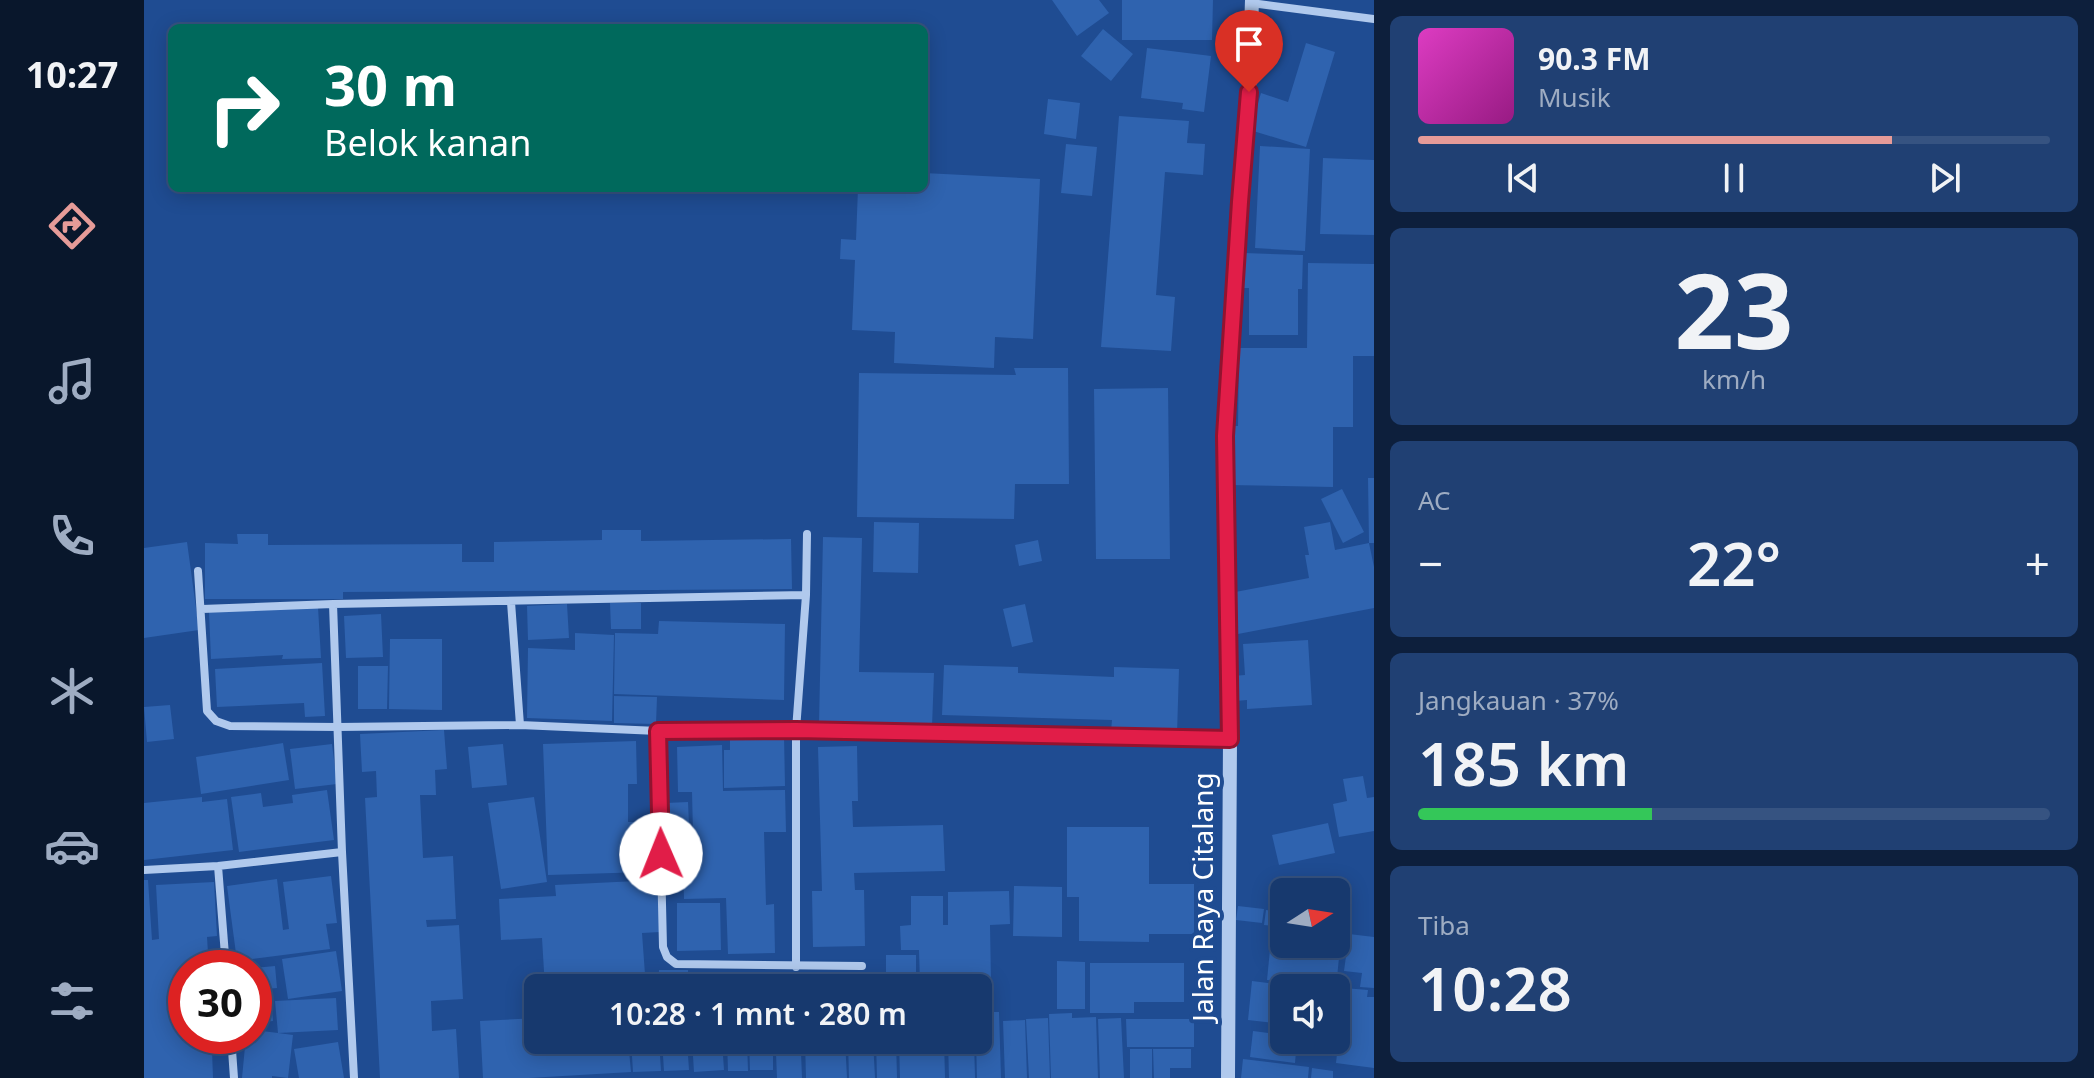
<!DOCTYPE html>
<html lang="id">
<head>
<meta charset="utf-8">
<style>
	:root { --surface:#17396e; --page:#204073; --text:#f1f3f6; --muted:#9eacc2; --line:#365381; --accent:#e69b98 }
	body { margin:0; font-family:"Noto Sans",sans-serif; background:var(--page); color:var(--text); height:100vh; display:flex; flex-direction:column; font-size:30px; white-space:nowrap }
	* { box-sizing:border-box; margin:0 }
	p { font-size:26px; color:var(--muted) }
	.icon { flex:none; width:44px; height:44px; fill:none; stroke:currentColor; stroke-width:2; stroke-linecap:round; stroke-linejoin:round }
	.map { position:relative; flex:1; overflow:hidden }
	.panel { display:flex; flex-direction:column; gap:16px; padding:16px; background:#0d1f3c; width:720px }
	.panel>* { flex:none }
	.top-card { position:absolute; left:24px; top:24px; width:760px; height:168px; border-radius:12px; box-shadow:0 4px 20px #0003,0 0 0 2px var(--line); background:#00695c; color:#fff; overflow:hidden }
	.needle { width:52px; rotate:78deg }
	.fabs { position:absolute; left:1126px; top:878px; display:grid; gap:16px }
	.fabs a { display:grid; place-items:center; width:80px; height:80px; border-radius:12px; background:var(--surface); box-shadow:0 4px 20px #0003,0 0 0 2px var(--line); font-size:40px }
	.speed { position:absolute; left:24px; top:950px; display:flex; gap:16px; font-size:40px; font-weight:700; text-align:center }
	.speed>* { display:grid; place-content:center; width:104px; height:104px; border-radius:50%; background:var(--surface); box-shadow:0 4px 20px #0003,0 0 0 2px var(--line); line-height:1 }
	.speed .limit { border:12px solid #d22; background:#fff; color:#111 }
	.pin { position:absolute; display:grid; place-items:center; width:68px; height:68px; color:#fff; margin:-82px -34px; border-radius:50% 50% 50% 0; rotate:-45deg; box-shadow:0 0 8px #0007 }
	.pin .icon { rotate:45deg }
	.me { position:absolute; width:88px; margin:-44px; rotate:359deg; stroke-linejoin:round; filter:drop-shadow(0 0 6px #0008) }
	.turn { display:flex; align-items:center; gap:28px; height:168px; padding:0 24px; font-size:36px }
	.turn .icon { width:104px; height:104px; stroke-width:2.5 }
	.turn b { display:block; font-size:56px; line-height:68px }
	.big { font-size:60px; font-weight:600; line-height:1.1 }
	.panel .widget { flex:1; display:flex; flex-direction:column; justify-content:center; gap:12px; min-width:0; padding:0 28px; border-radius:12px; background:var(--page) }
	.panel .dial { align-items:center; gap:0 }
	.dial b { font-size:104px; line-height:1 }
	.song { display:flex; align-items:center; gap:24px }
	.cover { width:96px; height:96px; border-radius:12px; background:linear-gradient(135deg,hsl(310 70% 55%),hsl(310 70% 35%)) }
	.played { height:8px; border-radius:4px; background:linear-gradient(90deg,var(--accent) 75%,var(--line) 75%) }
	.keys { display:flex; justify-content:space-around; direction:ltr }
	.heat { display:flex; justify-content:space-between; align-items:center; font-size:44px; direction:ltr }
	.charge { height:12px; border-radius:6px; background:linear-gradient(90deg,#34c759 37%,var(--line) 0) }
	.trip { position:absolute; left:380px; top:974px; width:468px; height:80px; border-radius:12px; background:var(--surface); box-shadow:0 4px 20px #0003,0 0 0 2px var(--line); font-weight:600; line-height:80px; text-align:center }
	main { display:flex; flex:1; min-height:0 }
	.tabs { display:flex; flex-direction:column; width:144px; justify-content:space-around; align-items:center; background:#09172c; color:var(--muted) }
	.tabs .icon { width:56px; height:56px }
	.tabs .on { color:var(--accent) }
	.tabs b { font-size:36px; color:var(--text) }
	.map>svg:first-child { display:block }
</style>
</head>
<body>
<main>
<nav class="tabs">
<b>10:27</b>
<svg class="icon on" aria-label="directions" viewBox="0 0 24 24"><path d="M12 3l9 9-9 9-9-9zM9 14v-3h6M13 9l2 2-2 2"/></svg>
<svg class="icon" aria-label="music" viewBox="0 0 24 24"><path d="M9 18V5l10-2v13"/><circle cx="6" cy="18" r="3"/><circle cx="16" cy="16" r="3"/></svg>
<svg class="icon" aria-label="phone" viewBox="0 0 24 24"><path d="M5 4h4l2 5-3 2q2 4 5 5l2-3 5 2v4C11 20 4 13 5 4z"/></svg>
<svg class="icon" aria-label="climate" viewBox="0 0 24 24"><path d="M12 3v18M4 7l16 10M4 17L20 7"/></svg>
<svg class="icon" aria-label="car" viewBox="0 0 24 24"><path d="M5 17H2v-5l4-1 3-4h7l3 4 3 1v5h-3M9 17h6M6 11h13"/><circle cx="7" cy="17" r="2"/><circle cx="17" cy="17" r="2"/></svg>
<svg class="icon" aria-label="filters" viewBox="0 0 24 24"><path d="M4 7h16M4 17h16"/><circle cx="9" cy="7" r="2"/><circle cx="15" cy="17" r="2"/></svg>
</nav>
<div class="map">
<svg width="1230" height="1078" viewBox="0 0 1230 1078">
	<rect width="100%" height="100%" fill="#1f4c92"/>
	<path fill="#2f63af" d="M908 0H955L965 13 933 36Z
		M978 0H1069L1068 40H978Z
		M959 29 989 54 967 81 937 56Z
		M1162 43 1191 52 1162 147 1106 130 1117 93 1144 102Z
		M1003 48 1067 56 1060 112 1038 109 1039 103 997 98Z
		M904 99 936 103 932 139 900 134Z
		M975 116 1045 121 1043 143 1061 144 1059 175 1021 172 1012 295 1031 297 1027 351 957 347Z
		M922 144 953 147 948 196 917 193Z
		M1116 146 1166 149 1161 251 1111 248Z
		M1179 158 1230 160V235L1176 234Z
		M780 173 896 179 889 339 851 337 850 368 750 363 751 332 708 330 711 260 696 259 697 239 712 240 714 188H780Z
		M1100 253 1159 255 1158 289H1154V335H1105V288H1099Z
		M1164 263 1230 264V356H1209V427H1189V487L1085 485 1086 426H1094L1095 348H1163Z
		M870 368H924L925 484H871L870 519 713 517 715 373 872 375Z
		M1024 388 1026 559H952L950 389Z
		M1224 478H1230V543H1225Z
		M1198 489 1220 532 1199 543 1177 499Z
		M730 522 775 523 774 573 729 572Z
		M1186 522 1191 550 1225 543 1230 567V608L1094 634 1086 593 1165 578 1161 555H1165L1160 527Z
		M458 530H497V541L647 539 648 589 199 592V599H61V543L94 544 93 534H124V545L318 544V562H350V542L458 540Z
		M679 537 718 538 715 672 790 673 788 727 675 724Z
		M894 540 898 561 875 566 871 545Z
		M43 542 55 630 0 638V548Z
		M466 603H497V629H467Z
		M423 604 425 638 384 640 383 606Z
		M881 604 889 642 868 647 859 609Z
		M174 607 177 658 138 659 139 655 67 659 65 612Z
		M237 614 239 657 202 658 200 616Z
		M515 621 641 624 640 700 470 694 471 633 514 634Z
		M431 633 470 635 468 721 383 718 384 648 431 650Z
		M246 639H298V710L245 709Z
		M1164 640 1168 705 1103 709V700L1091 701 1089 676 1101 675 1099 644Z
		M178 663 181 716 161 717 160 703 73 707 71 669Z
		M800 665 874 667V673L970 677V667L1035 669 1033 734 967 731 968 720 798 715Z
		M214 666H244L243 709H214Z
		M470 696 513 697 512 724 470 723Z
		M26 705 30 739 3 742 0 707Z
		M300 730 303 769 291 770 292 795H276L279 858 309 856 312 919 282 920 283 927 315 925 319 999 287 1001 288 1031 312 1029 315 1078H236L221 798 233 797 232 771 218 772 216 734Z
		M640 735 641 786 580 788V750H586V737Z
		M492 741 493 784H484V822H500L502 872 404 875 399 744Z
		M139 743 145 780 57 794 52 757Z
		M188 744 193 784 151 789 146 749Z
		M359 744 363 785 328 788 324 747Z
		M578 745 579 791 641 790 642 832H620L622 905 630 904 631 953 584 954 582 898 540 899 538 834 549 833 548 792H534L533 747Z
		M713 746 714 801H708L709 827 799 825 801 871 710 873 711 890H720L721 946 669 947 668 891H678L674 747Z
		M1219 776 1223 798 1230 797V831L1195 837 1189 804 1203 801 1199 779Z
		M183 790 190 840 95 852 87 797 117 793 119 807 149 803 148 795Z
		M58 797V802L83 799 89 850 0 860V803Z
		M390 797 403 882 357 889 344 803Z
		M544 802 545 825H523L522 803Z
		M1184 823 1191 853 1135 865 1128 835Z
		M923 827H1005V884H1050V934H1005V942L935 941V897H923Z
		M187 876 193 923 182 924 186 949 93 961 83 886 133 879 139 930 145 929 139 882Z
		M0 880H4L8 940 15 939 12 885 70 882 73 936 63 937 65 968H42V1036H82V1049L68 1050 69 1078H0Z
		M513 880 516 932 498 933 502 988H401L398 938 357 940 355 899 412 896 411 885Z
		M870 886 918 887V937L869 936Z
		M865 891 866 924 846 925 847 983H776L775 950H757L756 926 767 925V896H799V925H804V892Z
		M533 903H576L577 950 533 951Z
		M1094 906 1120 909 1118 923 1092 920Z
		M1122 910 1140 912V927L1120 925Z
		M1192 919 1204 920 1202 935 1192 934Z
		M1128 929 1140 930V944H1192V936L1197 937 1192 988 1123 980Z
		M1205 934 1230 937V988L1216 987 1218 973 1200 971Z
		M192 951 198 991 144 999 138 959Z
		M742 955H772V988H719V976H742Z
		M913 961 941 962V1009H913Z
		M946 963H1040V1002H990V1013H946Z
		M131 966 133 988 110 990V968Z
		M515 970H544V988H514Z
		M651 980V988H629V981Z
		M1108 981 1149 986V988H1140V1024L1104 1020Z
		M1200 988 1224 990 1223 997H1230V1068L1192 1063Z
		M126 990 129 1021 110 1023V992Z
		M192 998 194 1030 134 1033 149 1035 144 1078 128 1076V1078H98L102 1036H110V1030L134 1033 131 1001Z
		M834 1012H855L857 1078H833L832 1040H834Z
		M928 1013V1018L952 1017 954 1078H907L905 1014Z
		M394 1018V1040H484L487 1072 385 1078H339L336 1021Z
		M904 1018 906 1078H885L882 1019Z
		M977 1018 980 1078H956L954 1019Z
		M982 1019H1050V1047H983Z
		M881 1020 883 1078H861L859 1021Z
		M1109 1031 1140 1035V1040H1153L1151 1063 1106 1057Z
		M487 1040H515L517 1071 489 1072Z
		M518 1040H543L545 1070 520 1071Z
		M548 1040H578L580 1070 550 1072Z
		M583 1040H603L604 1071H584Z
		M605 1040H629V1070H606Z
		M661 1040H701L703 1078H662Z
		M704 1040H729L731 1078H705Z
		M732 1040H752L753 1078H733Z
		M755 1040H800L801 1078H756Z
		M804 1040H830L831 1078H805Z
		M194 1042 200 1078H155L150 1049Z
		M986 1049H1008V1078H986Z
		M1009 1049H1047V1068H1026V1078H1010Z
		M657 1052 658 1078H633L632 1053Z
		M1099 1059 1165 1067 1164 1078H1097Z
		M1168 1068 1189 1071V1078H1167Z"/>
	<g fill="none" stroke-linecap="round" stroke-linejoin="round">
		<path stroke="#b0c9ed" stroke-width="8" d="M1107 3 1230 19
			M54 571 63 711 72 721 86 726 194 727 376 725 514 731 652 730 1086 739
			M367 602 376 725
			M189 604 198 852 210 1078
			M58 609 189 604 662 595
			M514 731 519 947 523 957 532 964 718 966
			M74 866 82 968
			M0 870 74 866 198 852
			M652 967V730L662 595 663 534
			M87 1036 90 1078"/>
		<path stroke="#b0c9ed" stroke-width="14" d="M1084 1078 1086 739 1081 436 1105 92 1108 0"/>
	</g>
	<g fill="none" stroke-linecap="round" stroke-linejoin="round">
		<g stroke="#92132f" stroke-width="20">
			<path id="route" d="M517 854 514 731 652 730 1086 739 1081 436 1096 202 1105 92"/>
		</g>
		<use href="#route" stroke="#e11d48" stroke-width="14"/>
	</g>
	<g text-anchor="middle" stroke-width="8" stroke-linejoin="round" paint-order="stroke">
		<g font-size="28" fill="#fff" stroke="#1f4c92">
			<text transform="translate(1059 897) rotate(-90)" y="10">Jalan Raya Citalang</text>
		</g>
	</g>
</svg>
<div class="fabs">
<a><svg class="needle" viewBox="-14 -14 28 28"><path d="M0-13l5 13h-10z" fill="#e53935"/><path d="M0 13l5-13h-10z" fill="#9eacc2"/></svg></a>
<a><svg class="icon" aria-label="sound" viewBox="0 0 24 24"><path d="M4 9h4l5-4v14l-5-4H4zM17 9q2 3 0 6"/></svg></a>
</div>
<div class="speed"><div class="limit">30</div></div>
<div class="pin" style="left:1105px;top:92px;background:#d93025"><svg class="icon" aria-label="arrive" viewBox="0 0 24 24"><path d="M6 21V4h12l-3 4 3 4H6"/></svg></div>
<svg class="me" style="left:517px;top:854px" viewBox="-20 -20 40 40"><circle r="19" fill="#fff"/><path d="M0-13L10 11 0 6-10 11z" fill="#e11d48"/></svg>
<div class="trip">10:28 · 1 mnt · 280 m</div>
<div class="top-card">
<div class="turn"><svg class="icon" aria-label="right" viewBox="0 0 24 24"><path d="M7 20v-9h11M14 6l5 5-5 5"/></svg><div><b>30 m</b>Belok kanan</div></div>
</div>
</div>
<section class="panel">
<div class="widget">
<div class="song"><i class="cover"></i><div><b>90.3 FM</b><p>Musik</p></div></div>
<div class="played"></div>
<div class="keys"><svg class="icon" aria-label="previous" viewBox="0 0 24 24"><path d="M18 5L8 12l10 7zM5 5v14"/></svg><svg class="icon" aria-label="pause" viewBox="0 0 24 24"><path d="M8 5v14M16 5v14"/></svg><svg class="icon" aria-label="next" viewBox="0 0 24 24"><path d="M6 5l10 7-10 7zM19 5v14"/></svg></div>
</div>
<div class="widget dial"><b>23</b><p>km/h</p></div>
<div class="widget"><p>AC</p>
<div class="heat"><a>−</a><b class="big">22°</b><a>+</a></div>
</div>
<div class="widget"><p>Jangkauan · 37%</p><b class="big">185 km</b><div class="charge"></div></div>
<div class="widget"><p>Tiba</p><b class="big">10:28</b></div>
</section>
</main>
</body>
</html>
